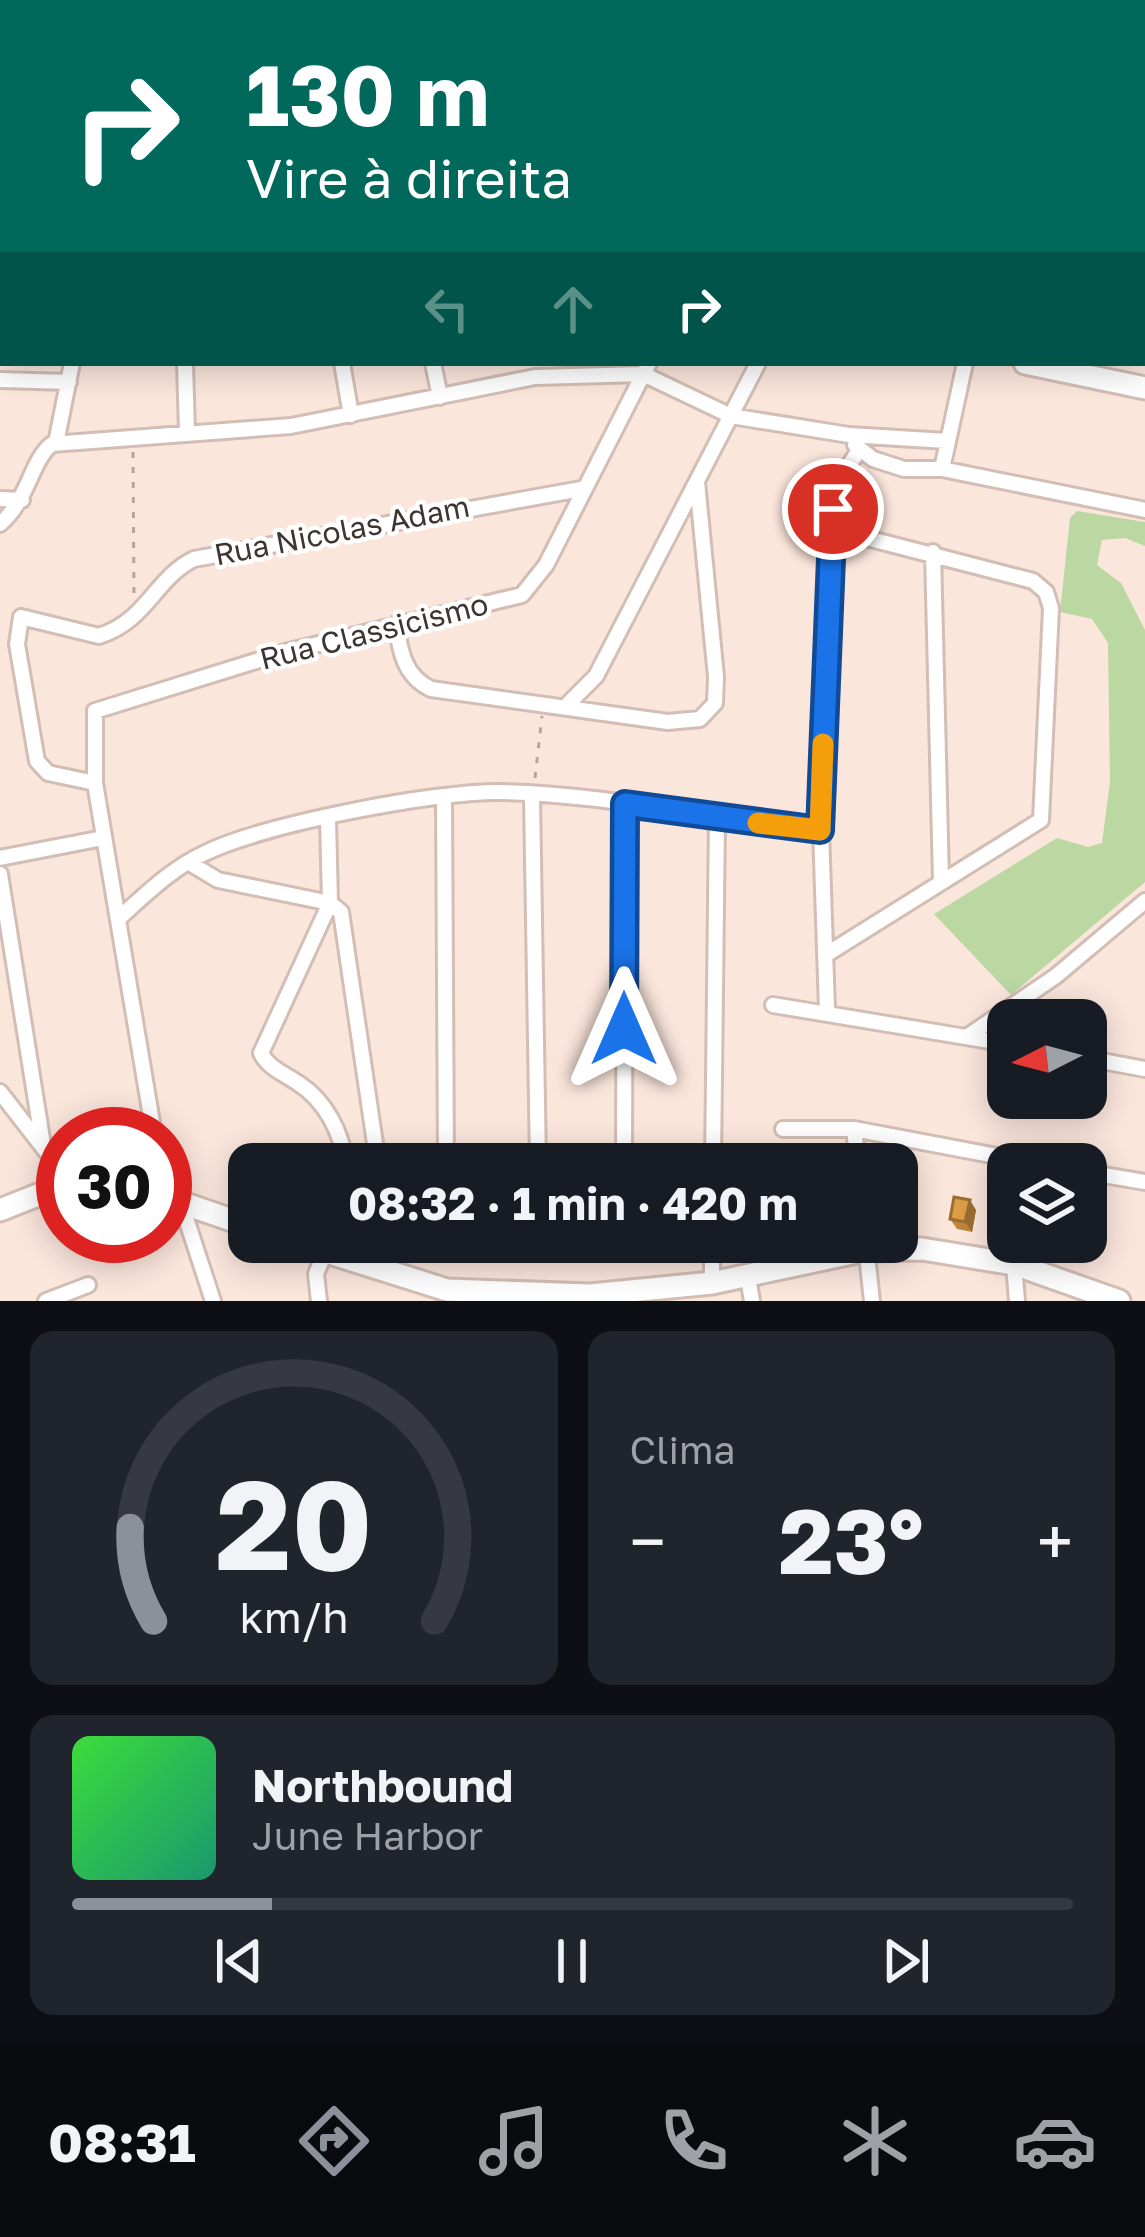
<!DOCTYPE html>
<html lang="pt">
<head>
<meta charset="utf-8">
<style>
	:root { --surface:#171b24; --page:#20242c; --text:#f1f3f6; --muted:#9ea1a6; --line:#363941; --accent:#8c9099 }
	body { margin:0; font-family:"Golos Text",sans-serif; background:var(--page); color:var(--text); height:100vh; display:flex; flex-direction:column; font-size:45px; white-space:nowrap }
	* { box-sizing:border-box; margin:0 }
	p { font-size:39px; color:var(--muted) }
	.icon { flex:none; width:66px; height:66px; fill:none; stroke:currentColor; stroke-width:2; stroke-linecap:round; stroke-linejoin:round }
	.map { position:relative; height:1301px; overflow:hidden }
	.side { display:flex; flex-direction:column; gap:30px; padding:30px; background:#0d0f14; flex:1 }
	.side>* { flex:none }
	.banner { position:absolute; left:0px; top:0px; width:1146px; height:366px; box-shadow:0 6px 30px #0003; background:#00695c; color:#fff; overflow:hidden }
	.needle { width:78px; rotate:264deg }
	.tools { position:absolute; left:987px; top:999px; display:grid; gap:24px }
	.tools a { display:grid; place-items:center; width:120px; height:120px; border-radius:24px; background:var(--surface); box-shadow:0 6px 30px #0003; font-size:60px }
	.speed { position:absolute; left:36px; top:1107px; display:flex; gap:24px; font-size:60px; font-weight:700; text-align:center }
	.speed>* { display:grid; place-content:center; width:156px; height:156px; border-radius:50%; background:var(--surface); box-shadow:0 6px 30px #0003; line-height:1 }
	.speed .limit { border:18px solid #d22; background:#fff; color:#111 }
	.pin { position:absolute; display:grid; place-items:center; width:102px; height:102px; color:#fff; margin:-51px; border:6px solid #fff; border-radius:50%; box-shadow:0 3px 12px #0007 }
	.me { position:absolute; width:132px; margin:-66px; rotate:0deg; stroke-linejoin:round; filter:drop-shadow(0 0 9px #0008) }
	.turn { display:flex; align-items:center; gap:42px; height:252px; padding:0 48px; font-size:54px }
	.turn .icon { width:156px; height:156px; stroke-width:2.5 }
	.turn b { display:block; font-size:84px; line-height:102px }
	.lanes { display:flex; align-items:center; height:114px; padding:0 48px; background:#0003; justify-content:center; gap:60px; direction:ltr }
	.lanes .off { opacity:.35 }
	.big { font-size:90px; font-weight:700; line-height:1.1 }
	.side .widget { flex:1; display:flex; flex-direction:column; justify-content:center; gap:18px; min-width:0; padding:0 42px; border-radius:24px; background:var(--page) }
	.side .dial { align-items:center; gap:0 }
	.dial svg { height:312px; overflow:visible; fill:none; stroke:var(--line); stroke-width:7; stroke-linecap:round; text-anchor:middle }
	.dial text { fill:var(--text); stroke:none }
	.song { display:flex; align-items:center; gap:36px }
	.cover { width:144px; height:144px; border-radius:18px; background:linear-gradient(135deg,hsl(120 70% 55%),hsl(160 70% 35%)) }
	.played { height:12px; border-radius:6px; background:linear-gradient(90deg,var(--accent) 20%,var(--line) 20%) }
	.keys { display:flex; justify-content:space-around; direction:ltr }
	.heat { display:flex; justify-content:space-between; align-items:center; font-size:66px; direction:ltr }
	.side .tiles { flex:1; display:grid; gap:30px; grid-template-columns:1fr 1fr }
	.widget:last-child { grid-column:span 2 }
	.trip { position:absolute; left:228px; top:1143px; width:690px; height:120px; border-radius:24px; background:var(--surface); box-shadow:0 6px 30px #0003; font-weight:700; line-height:120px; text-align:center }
	.dock { display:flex; height:192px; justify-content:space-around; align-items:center; background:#090b0e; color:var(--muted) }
	.dock .icon { width:84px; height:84px }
	.dock .on { color:var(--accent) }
	.dock b { font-size:54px; color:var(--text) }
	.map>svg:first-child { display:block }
</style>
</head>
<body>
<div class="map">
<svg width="1145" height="1301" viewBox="0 0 1145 1301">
	<rect width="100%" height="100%" fill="#fbe6dc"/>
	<path fill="#bbd7a2" d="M1077 511 1145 522V546L1125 538 1102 540 1097 565 1121 583 1145 630V882L1011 995 934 914 1057 838 1088 847 1102 843 1110 782 1108 643 1092 619 1060 612 1070 518Z"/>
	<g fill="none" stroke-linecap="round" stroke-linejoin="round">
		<g stroke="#d2beb4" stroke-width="20">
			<path id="street" d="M290 0 292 2
				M528 0 536 3
				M815 0 824 3
				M950 0 954 3
				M1081 0V3
				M211 3 213 0
				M477 3 478 0
				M0 8H3
				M1143 160H1145
				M0 261H3
				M1143 274H1145
				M185 363 187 433
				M342 363 351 415
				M433 363 440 397
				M0 380 69 382
				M56 443 72 363
				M855 445 873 459 904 469H942L1145 510
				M942 469 965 363
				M0 499 22 500
				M0 524C29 499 31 460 52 444L291 426 535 377 643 374 731 416 849 435 947 441
				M933 552 941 881
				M396 624C400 651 404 676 431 689L668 722 700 719 715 703 716 677 697 482
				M568 704 596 676 758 363
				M95 783 48 773 37 761 17 644 21 617 99 636C147 621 155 578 194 559L581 489
				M444 797 446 1164
				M532 797 538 1164
				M328 819 330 903 341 912 378 1164
				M0 858 103 838
				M188 862 218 880 330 903
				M0 874 43 1145
				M330 903 261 1053C268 1068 285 1074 298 1083 326 1101 341 1132 346 1164
				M118 919C145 895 172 868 205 853 265 824 435 791 501 792 608 794 714 820 821 829
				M827 954 1041 820 1051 608 1046 592 1033 581 828 528
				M773 1005 1008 1044
				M827 1010 821 829 828 528 839 481 859 450
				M968 1036 1056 976 1145 901
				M1086 1058 1145 1069
				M0 1092 63 1173
				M783 1129H854L1039 1164
				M854 1129 858 1164
				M154 1134 95 783V711L285 652 522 595 546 565 649 363
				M624 1164 625 804
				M713 1164 717 817
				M1086 1172 1145 1182
				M181 1203 213 1301
				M866 1246 872 1301
				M747 1272 752 1301
				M712 1283V1242
				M46 1301 88 1285
				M319 1301 316 1274 325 1252
				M1017 1301 1014 1264 1022 1242"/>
		</g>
		<g stroke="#d2beb4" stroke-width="27">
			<path id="secondary" d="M0 101 3 102
				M0 144H3
				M1025 363 1145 388
				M165 1197 249 1226
				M0 1210 63 1185
				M295 1242 447 1290 590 1295 712 1283 866 1250 922 1249 1014 1264 1119 1301"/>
		</g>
		<path stroke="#b6a59e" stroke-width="3" stroke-dasharray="6 9" stroke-linecap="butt" d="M395 0 402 3
			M133 452 134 598
			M535 778 542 716"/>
		<use href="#street" stroke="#fff" stroke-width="14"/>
		<use href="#secondary" stroke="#fff" stroke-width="21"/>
	</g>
	<path fill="#bf863c" d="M976 1210 972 1232 957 1229 950 1219Z"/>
	<path fill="#9b6d31" d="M970 1200 976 1210 972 1232 965 1222Z"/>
	<path fill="#de9c46" stroke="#9b6d31" stroke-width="3" d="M954 1197 970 1200 965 1222 950 1219Z"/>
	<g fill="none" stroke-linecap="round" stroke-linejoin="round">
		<g stroke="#114b97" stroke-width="30">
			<path id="route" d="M624 1029 625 804 820 830 833 509"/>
		</g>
		<use href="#route" stroke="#1a73e8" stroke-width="21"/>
		<path stroke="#f59e0b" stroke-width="21" d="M758 823 820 830 823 744"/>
	</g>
	<g text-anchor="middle" stroke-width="9" stroke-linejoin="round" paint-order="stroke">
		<g font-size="30" fill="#3d3531" stroke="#fff">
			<text transform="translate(342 531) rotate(-11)" y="10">Rua Nicolas Adam</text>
			<text transform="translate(374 632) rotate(-14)" y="10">Rua Classicismo</text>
		</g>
	</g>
</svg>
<div class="tools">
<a><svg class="needle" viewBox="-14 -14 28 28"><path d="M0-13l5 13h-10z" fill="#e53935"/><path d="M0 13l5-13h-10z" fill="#9ea1a6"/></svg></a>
<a><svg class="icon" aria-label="layers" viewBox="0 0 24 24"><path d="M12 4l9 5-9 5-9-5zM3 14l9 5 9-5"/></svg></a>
</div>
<div class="speed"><div class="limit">30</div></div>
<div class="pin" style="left:833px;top:509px;background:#d93025"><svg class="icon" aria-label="arrive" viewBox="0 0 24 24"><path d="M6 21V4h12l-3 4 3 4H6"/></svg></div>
<svg class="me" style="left:624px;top:1029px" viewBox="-20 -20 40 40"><path d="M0-17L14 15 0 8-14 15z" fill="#1a73e8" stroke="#fff" stroke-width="4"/></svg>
<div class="trip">08:32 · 1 min · 420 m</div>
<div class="banner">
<div class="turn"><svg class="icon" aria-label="right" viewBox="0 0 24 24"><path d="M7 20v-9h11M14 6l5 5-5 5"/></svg><div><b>130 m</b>Vire à direita</div></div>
<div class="lanes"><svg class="icon off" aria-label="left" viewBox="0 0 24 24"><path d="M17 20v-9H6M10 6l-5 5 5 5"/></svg><svg class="icon off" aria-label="ahead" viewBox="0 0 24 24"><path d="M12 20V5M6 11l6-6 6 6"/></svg><svg class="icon" aria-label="right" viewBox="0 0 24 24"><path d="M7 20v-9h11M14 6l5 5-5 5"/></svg></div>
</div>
</div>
<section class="side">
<div class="tiles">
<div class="widget dial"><svg viewBox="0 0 100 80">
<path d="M14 69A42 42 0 1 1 86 69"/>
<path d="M14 69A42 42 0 0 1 8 45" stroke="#8c9099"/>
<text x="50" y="56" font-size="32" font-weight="700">20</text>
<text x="50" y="72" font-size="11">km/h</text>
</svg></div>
<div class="widget"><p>Clima</p>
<div class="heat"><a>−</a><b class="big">23°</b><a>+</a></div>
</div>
<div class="widget">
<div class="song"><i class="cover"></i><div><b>Northbound</b><p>June Harbor</p></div></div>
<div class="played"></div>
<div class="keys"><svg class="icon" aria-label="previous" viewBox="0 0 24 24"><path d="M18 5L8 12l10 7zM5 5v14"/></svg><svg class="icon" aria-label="pause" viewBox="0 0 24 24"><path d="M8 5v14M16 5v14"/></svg><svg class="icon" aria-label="next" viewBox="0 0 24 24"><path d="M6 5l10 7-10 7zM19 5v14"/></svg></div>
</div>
</div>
</section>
<nav class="dock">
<b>08:31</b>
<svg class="icon on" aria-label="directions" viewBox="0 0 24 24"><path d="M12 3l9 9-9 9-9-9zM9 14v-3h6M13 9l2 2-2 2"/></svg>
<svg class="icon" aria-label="music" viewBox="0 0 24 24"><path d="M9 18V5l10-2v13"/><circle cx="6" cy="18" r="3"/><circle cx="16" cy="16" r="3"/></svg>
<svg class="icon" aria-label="phone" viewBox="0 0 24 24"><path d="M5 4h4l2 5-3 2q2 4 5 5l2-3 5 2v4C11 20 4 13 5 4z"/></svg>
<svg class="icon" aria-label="climate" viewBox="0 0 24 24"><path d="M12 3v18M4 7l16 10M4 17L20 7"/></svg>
<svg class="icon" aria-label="car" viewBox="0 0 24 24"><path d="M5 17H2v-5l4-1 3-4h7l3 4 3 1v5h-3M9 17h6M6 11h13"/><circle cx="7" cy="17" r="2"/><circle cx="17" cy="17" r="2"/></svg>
</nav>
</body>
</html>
